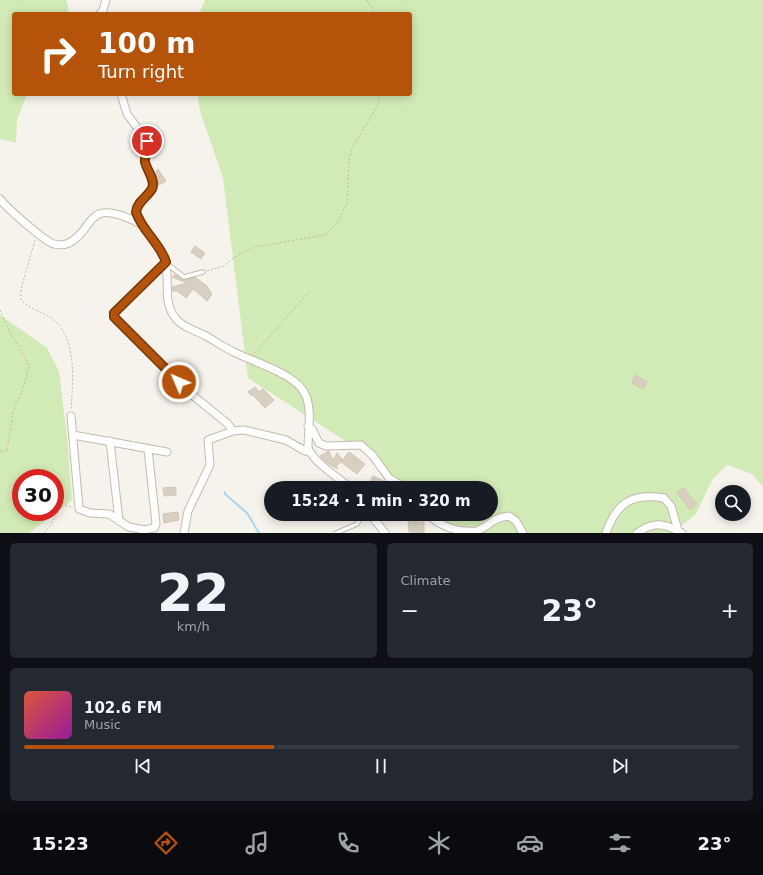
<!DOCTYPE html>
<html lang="en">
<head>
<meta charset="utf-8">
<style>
	:root { --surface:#171b24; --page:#242831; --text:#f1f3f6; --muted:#9ea1a6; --line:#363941; --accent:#b45309 }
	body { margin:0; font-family:"DejaVu Sans",sans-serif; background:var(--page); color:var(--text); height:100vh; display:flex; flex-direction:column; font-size:15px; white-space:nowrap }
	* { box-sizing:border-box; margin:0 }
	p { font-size:13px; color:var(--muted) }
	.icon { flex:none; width:22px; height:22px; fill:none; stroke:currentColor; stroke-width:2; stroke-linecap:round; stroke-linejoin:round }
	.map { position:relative; height:533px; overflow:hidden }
	.sheet { display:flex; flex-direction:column; gap:10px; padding:10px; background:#0d0f14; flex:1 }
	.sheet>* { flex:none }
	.top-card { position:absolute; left:12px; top:12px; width:400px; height:84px; border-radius:4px; box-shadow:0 2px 10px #0003; background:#b45309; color:#fff; overflow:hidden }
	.fabs { position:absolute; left:715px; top:485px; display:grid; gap:8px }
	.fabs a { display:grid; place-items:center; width:36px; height:36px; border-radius:50%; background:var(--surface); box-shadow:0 2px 10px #0003; font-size:20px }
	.speed { position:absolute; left:12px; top:469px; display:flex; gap:8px; font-size:20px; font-weight:700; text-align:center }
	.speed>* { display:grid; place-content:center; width:52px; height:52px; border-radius:50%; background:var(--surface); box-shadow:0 2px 10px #0003; line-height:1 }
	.speed .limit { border:6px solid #d22; background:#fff; color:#111 }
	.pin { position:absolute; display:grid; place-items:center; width:34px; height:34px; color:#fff; margin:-17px; border:2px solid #fff; border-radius:50%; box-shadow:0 1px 4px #0007 }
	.me { position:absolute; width:44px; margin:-22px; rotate:315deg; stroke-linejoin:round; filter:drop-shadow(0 0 3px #0008) }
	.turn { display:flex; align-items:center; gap:14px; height:84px; padding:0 20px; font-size:18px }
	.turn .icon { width:52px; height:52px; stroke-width:2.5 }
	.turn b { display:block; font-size:28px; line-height:34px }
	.big { font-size:30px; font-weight:700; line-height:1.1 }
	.sheet .card { flex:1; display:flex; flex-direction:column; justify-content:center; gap:6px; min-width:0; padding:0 14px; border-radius:6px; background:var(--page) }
	.sheet .dial { align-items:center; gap:0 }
	.dial b { font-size:52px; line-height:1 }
	.song { display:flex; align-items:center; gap:12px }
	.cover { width:48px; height:48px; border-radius:6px; background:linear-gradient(135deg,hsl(10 70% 55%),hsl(300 70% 35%)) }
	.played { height:4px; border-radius:2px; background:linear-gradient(90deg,var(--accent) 35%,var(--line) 35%) }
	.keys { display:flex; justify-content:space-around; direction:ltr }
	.heat { display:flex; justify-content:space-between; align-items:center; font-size:22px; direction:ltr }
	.sheet .tiles { flex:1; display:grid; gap:10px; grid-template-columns:1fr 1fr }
	.card:last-child { grid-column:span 2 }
	.trip { position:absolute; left:264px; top:481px; width:234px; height:40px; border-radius:20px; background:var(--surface); box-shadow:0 2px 10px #0003; font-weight:700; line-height:40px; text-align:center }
	.dock { display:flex; height:64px; justify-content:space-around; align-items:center; background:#090b0e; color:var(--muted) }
	.dock .icon { width:28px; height:28px }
	.dock .current { color:var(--accent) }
	.dock b { font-size:18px; color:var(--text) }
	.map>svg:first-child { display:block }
</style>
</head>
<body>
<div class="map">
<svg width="763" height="533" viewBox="0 0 763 533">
	<rect width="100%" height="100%" fill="#f6f3ec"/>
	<path fill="#d2eab5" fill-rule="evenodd" d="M0 0H66L69 10 65 14H14V94H27L17 120 16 143 0 139Z
		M205 0H763V487L752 474 727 465 712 480 696 514 672 533H456L435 514H491V488H406L361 451 248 378 223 178 200 111 197 94H410V14H199Z
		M0 315 47 348 59 371 67 437 72 500 29 533H0ZM21 478H55V512H21Z"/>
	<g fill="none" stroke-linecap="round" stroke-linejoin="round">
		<path stroke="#a9d4f2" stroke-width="2" d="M225 492V494L247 513 259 533"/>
	</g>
	<path fill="#d8cfc1" stroke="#d3c7b4" d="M158 169 166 181 159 185 155 173Z
		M195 246 205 253 201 259 191 252Z
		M175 274 184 280 195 277 207 286 212 294 207 301 193 289 186 298 177 291H172V287L187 283 172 277Z
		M635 375 647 382 643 389 632 383Z
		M255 387 259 392 263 389 274 400 265 408 253 395 252 396 248 392Z
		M329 451 333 460 337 453 343 460 336 466 338 469 327 463 320 456Z
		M349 452 365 464 357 474 341 462Z
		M373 476 388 483 385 488H373L368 486Z
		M176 487V495L164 496 163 488Z
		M683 487 697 504 690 510 677 493Z
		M178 512 179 520 164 523 163 514Z
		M404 514H423L416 522H424V533L409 532 408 518Z"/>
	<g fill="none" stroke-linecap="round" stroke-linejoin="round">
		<g stroke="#c2bbae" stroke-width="5.5">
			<path id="lane" d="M166 263 184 277 203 272
				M336 533 357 524 363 514"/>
		</g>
		<g stroke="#c2bbae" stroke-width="9">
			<path id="street" d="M100 14 103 10 106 0
				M121 94 127 114 147 141 148 147 145 161 153 183 151 190 139 204 136 212C142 230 160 243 165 261 171 281 161 302 177 320 184 328 197 331 206 336 215 341 223 347 232 351 254 363 297 373 306 396 312 411 308 432 308 448 316 465 336 475 350 488
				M0 199C6 207 45 242 54 244 62 246 70 244 76 238 85 232 89 218 99 214 111 209 132 219 142 225
				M166 262 113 313 114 317 190 393 228 424 233 431
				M71 416 79 509 90 513 109 514 129 527 144 530 154 528 156 524 148 449
				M308 426 312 429 319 443 326 446 361 445 373 456 389 478 405 488
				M73 435 167 452
				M110 441 119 521
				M370 514 385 533
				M428 514C439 526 458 533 476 531 489 527 491 518 509 516L516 521 523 533
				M184 533 188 511 210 465 208 440 233 431 244 430 286 440 305 451 310 452
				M606 533C617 502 632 493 664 498L671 506 678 530
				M637 533C654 521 664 523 682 533"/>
		</g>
		<path stroke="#c4b79f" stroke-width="1" stroke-dasharray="2 2" stroke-linecap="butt" d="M367 0 376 14
			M35 240 21 289V300C31 310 45 312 55 321 77 341 73 382 71 409
			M207 271 224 266 236 256 255 247 325 235 335 226 347 204 349 160 352 148 378 105 379 94
			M0 310 10 332 29 365 24 386 13 412 7 451H0
			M255 353 309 292
			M44 533C53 525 55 514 63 505L71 507"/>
		<use href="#lane" stroke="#fff" stroke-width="3.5"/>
		<use href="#street" stroke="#fff" stroke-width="7"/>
	</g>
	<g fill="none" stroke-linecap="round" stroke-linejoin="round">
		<g stroke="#753606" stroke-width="10">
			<path id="route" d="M147 141C149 149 144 155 145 162 147 171 156 180 152 189 147 197 137 202 136 212 142 231 160 243 166 262L114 313V317L179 382"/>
		</g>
		<use href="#route" stroke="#b45309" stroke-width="7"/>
	</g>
</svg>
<div class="fabs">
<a><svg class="icon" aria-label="search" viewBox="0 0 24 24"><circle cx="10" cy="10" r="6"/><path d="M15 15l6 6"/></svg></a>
</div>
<div class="speed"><div class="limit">30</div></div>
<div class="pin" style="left:147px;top:141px;background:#d93025"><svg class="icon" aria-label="arrive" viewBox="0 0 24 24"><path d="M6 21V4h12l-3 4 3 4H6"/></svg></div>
<svg class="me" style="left:179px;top:382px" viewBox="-20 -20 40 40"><circle r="17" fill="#b45309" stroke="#fff" stroke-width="3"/><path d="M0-11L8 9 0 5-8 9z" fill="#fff"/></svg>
<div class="trip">15:24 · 1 min · 320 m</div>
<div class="top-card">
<div class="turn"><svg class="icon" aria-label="right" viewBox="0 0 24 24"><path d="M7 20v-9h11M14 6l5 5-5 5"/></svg><div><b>100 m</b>Turn right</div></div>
</div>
</div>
<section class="sheet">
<div class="tiles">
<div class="card dial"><b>22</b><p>km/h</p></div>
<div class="card"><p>Climate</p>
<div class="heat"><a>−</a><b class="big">23°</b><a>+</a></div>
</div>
<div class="card">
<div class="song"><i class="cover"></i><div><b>102.6 FM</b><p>Music</p></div></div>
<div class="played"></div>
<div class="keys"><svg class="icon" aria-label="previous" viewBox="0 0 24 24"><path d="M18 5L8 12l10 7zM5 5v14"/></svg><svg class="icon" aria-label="pause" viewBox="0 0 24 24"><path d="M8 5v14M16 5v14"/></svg><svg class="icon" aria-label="next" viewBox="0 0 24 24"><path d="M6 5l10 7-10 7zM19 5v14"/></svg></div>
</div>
</div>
</section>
<nav class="dock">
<b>15:23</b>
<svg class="icon current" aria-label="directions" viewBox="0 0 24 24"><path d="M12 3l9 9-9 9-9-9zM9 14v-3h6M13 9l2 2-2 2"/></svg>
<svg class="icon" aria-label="music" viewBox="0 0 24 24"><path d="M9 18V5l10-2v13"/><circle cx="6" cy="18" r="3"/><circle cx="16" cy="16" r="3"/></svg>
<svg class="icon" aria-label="phone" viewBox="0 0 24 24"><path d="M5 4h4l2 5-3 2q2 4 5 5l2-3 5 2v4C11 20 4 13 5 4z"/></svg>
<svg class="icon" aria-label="climate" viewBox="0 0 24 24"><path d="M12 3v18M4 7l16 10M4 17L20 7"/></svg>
<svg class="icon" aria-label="car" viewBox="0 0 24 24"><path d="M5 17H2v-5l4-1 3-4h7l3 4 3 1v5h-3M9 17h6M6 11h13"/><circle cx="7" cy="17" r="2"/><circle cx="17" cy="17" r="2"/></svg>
<svg class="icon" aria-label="filters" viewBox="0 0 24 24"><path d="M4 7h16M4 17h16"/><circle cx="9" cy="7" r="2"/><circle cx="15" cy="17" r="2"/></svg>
<b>23°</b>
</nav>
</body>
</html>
